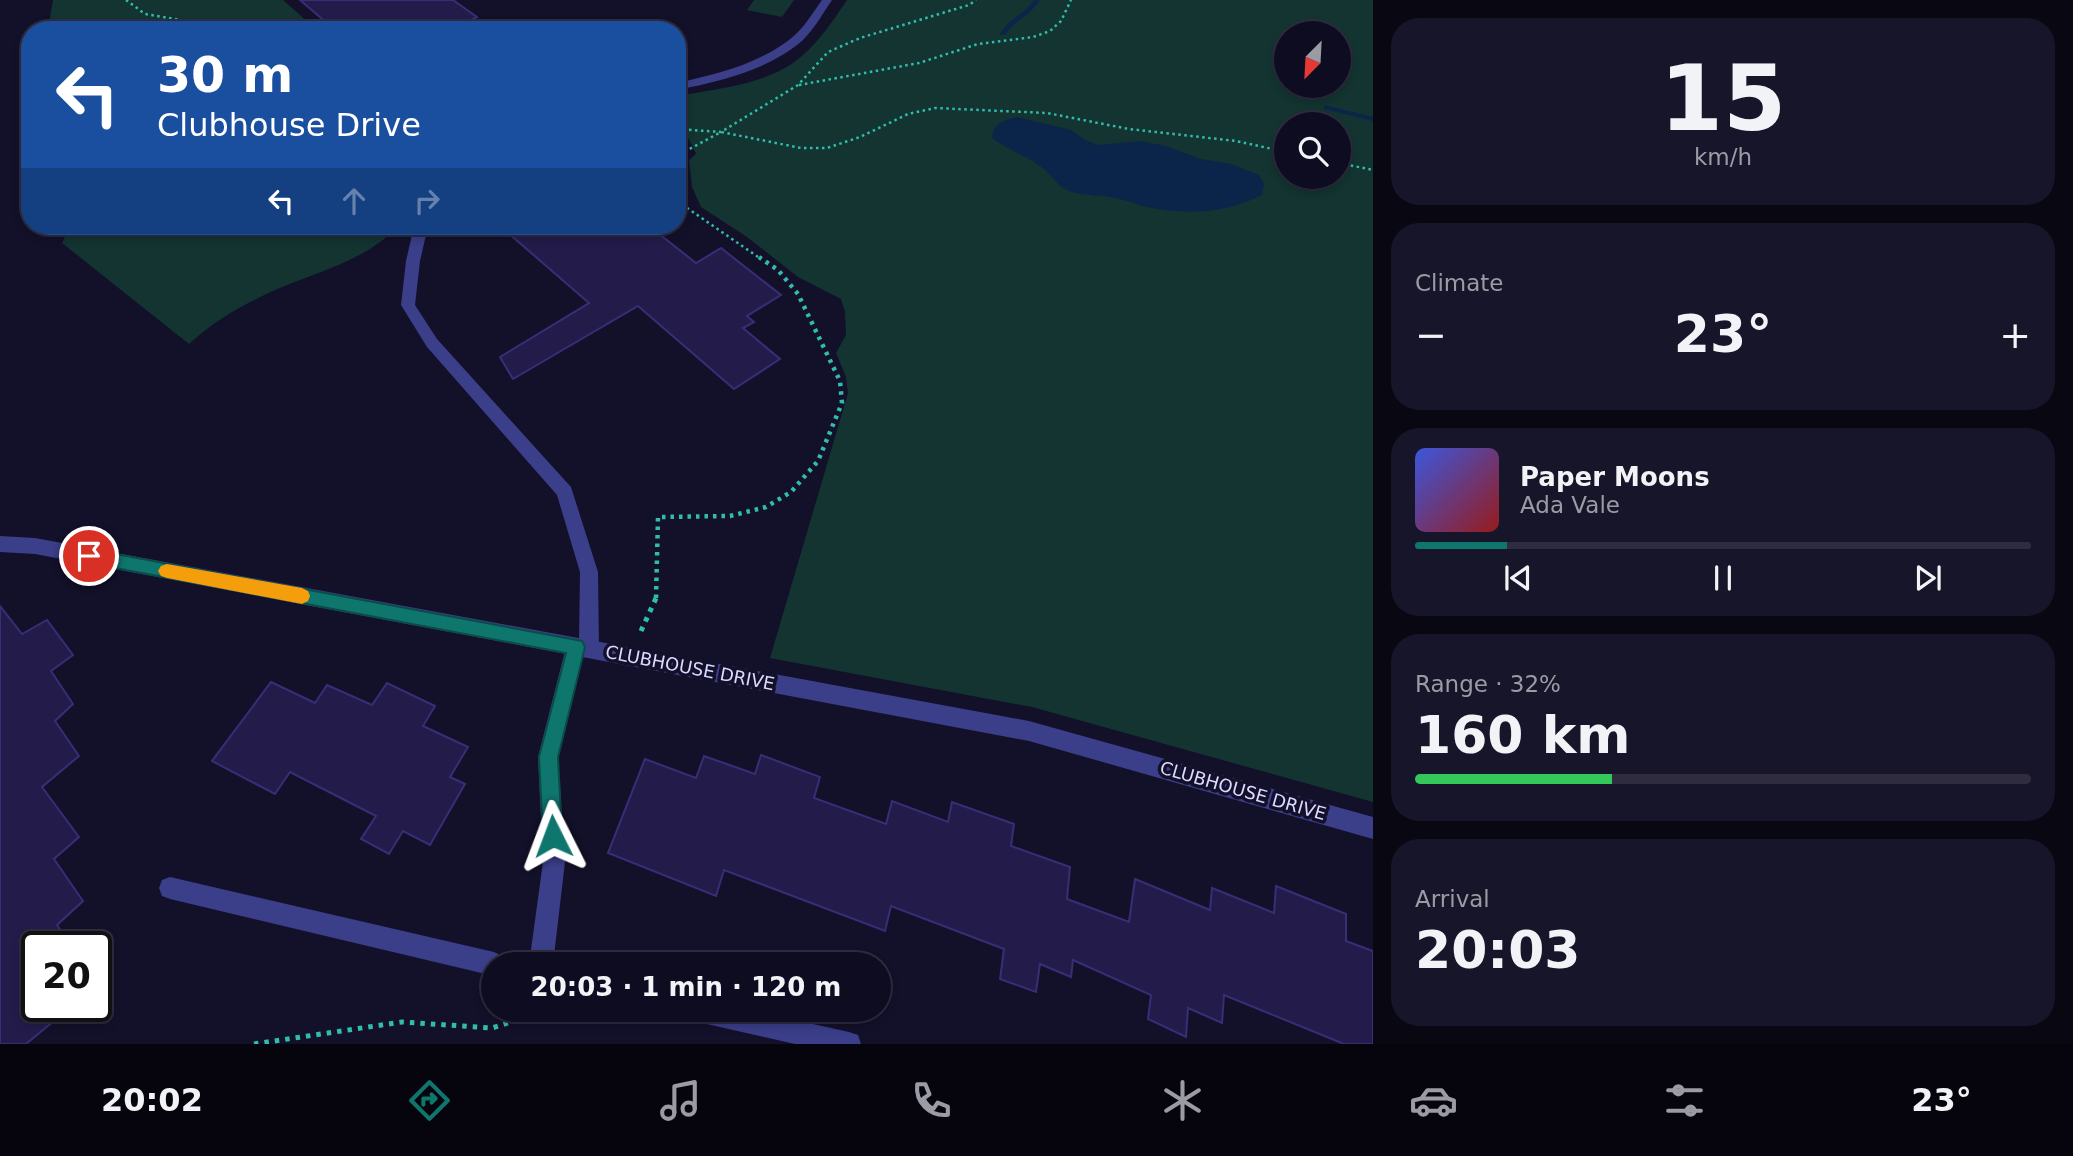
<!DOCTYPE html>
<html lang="en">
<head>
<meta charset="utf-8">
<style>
	:root { --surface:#0e0c20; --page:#171529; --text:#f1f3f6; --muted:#9b9ba5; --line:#2e2c3e; --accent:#0f766e }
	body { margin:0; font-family:"DejaVu Sans",sans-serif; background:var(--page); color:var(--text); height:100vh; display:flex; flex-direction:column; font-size:26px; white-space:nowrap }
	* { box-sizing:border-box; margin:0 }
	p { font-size:23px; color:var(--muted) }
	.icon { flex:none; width:38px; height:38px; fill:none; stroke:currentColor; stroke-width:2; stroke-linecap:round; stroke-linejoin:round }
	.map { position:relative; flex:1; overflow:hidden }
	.side { display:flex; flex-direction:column; gap:18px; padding:18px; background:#080712; width:700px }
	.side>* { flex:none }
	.top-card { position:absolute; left:21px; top:21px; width:665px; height:214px; border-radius:28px; box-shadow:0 4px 10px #0003,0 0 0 2px var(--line); background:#1a4fa0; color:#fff; overflow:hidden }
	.needle { width:46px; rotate:204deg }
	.fabs { position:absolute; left:1274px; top:21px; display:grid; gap:14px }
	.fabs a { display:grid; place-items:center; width:77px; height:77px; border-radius:50%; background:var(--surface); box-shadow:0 4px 10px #0003,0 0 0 2px var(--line); font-size:35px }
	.speed { position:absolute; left:21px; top:931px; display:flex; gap:14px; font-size:35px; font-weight:700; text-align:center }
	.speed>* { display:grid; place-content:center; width:91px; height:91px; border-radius:50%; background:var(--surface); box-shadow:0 4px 10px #0003,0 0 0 2px var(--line); line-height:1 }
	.speed .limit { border:4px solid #111; border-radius:10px; background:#fff; color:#111 }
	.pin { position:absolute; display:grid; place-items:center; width:60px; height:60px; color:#fff; margin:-30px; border:4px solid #fff; border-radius:50%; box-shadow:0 2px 7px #0007 }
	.me { position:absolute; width:77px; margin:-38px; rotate:357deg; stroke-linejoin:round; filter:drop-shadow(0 0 5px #0008) }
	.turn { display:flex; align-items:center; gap:24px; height:147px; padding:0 21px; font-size:32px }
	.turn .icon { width:91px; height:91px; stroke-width:2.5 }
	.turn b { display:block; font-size:49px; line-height:60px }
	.lanes { display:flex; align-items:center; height:66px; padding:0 21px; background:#0003; justify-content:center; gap:35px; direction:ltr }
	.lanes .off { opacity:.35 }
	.big { font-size:52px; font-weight:700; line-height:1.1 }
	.side .card { flex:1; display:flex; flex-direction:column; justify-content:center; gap:10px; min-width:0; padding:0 24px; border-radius:28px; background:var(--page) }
	.side .dial { align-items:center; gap:0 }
	.dial b { font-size:91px; line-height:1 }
	.song { display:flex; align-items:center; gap:21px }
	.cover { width:84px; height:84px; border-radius:10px; background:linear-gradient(135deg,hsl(230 70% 55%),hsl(0 70% 35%)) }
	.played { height:7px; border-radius:4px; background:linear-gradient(90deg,var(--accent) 15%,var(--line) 15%) }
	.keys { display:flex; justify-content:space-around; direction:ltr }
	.heat { display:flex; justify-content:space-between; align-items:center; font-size:38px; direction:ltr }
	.charge { height:10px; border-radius:5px; background:linear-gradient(90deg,#34c759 32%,var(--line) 0) }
	.trip { position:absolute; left:481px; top:952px; width:410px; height:70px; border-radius:35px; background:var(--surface); box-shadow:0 4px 10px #0003,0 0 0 2px var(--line); font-weight:700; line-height:70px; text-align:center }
	.dock { display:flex; height:112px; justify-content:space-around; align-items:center; background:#06050d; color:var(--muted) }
	.dock .icon { width:49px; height:49px }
	.dock .current { color:var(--accent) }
	.dock b { font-size:32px; color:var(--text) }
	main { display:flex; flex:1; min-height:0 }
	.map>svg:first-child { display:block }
</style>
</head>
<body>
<main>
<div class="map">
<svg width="1373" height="1044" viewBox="0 0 1373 1044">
	<rect width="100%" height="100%" fill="#13102a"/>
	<path fill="#133431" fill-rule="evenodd" d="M53 0H283L317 30H48Z
		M754 0H794L782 17 747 10Z
		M847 0H1373V802L1032 707 770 658 848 393 846 377 836 353 846 335 845 312 841 299 798 277 747 237 701 207 692 187 689 160 696 154 677 115V96C715 89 761 85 793 63 816 47 832 22 847 0ZM1286 33H1339V86H1286ZM1286 124H1339V177H1286Z
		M70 226H398C371 255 336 266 300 280 260 295 220 315 189 344L62 243Z"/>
	<path fill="#0a2549" d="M1017 117 1071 130 1085 140 1098 145 1140 141 1166 146 1201 159 1231 164 1259 175 1264 184 1262 195C1226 213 1191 215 1152 208 1139 206 1128 200 1115 198 1101 195 1086 196 1072 192 1059 188 1053 177 1043 168 1027 156 1008 150 992 138 994 122 1003 121 1017 117Z"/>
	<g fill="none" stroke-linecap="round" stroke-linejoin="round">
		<path fill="#0a2549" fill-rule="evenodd" d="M1034 0H1040C1031 15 1014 21 1005 35H1001L1000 34C1008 19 1025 14 1034 0Z
			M1324 105 1373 117V121L1324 109Z"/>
	</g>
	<path fill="#231c4b" stroke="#382e77" stroke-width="2" d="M300 0H453L477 17 471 20 485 30H335Z
		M500 226H649L696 263 721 248 781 295 747 316 754 322 743 328 780 359 734 389 638 306 513 379 500 357 589 303Z
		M0 606 22 634 47 620 73 655 51 671 73 704 55 721 79 756 42 787 79 837 54 859 83 901 57 925 72 947H37V1006H72L26 1044H0Z
		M271 682 315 703 327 685 372 705 387 683 435 706 423 726 468 747 450 777 465 784 430 845 403 831 389 854 361 839 376 816 290 772 275 794 212 761Z
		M761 755 820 777 814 798 886 824 892 801 948 822 952 802 1014 824 1011 846 1070 867 1067 899 1129 922 1135 879 1210 910 1212 888 1274 913 1276 886 1346 914V941L1373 951V1044H1344L1224 995 1222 1023 1188 1008 1186 1037 1148 1019 1151 995 1073 960 1071 977 1040 964 1036 992 1000 979 1004 949 891 906 885 931 724 870 716 896 608 853 645 759 696 778 704 756 755 774Z"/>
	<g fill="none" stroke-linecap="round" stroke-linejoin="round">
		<path stroke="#30bdab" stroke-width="2.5" stroke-dasharray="2.5 3.5" stroke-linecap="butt" d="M126 0 145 14 239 30
			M799 85 919 63 978 44 1033 37 1050 31 1061 21 1071 0
			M677 129 721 132 798 85 828 52 860 38 969 5 976 0
			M677 161 684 152 721 132 801 148H827L860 137 908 114 935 108 1047 113 1129 129 1236 141 1286 152
			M1339 163 1373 170
			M677 201 761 259"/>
		<path stroke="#30bdab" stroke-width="4.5" stroke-dasharray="3.5 5" stroke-linecap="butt" d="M656 598 658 517 730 516 766 507 791 492 818 461 842 403 840 381 798 294 778 270 759 257"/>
		<path stroke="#30bdab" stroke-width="5" stroke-dasharray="4.5 6" stroke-linecap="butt" d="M641 631 657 596
			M254 1044 402 1022 492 1028 533 1015 534 1010"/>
		<path fill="#3b3e89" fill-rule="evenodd" d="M822 0H832C823 13 815 28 803 40 769 70 720 81 677 90V83C718 74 763 63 795 35 806 25 813 12 822 0Z
			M414 226H428L420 261 415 305 437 339 571 487 598 572 599 649 596 655 589 658 583 656 558 757 565 862 553 964H529L543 862 538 757 566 647 569 641 579 639 580 572 557 495 427 347 401 305 406 261Z
			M170 877 494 952 502 956 506 964H494V976L170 899 162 896 159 888 162 880Z
			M686 1010H750L849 1032 858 1035 861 1044H795L698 1022 690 1018Z"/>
		<path fill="#3b3e89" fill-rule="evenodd" d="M0 536 35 538 1029 721 1373 817V839L1029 741 35 554 0 552Z"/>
	</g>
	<path fill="#0f766e" stroke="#0a4d48" stroke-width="2" d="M89 549 582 641 585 647 558 757 562 836 560 843 553 846 546 843 543 836 539 757 566 653 89 563 83 561 81 556 83 551Z"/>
	<path fill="#f59e0b" d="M167 564 302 588 308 591 310 596 308 601 302 604 167 578 161 576 158 571 161 566Z"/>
	<g text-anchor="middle" stroke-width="7" stroke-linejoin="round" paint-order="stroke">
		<g font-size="18" fill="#dbd9ff" stroke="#13102a">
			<text transform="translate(690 668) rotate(11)" y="6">CLUBHOUSE DRIVE</text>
			<text transform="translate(1243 791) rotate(16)" y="6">CLUBHOUSE DRIVE</text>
		</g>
	</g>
</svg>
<div class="fabs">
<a><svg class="needle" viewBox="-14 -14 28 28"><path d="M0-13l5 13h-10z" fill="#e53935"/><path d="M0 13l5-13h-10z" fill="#9b9ba5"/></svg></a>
<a><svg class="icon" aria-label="search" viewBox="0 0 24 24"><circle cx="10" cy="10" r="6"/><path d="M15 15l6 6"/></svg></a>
</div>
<div class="speed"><div class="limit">20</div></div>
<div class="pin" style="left:89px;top:556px;background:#d93025"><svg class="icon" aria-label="arrive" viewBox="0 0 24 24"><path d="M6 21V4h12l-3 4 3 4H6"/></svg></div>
<svg class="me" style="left:553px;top:836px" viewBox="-20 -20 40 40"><path d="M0-17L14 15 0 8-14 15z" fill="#0f766e" stroke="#fff" stroke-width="4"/></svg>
<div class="trip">20:03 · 1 min · 120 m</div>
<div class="top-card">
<div class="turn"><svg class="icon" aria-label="left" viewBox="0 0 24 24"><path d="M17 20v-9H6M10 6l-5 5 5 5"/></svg><div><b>30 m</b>Clubhouse Drive</div></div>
<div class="lanes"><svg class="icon" aria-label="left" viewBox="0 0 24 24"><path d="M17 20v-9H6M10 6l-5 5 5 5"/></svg><svg class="icon off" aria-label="ahead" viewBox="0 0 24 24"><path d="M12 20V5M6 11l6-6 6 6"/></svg><svg class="icon off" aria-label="right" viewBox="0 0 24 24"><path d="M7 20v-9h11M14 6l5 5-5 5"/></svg></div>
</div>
</div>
<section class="side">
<div class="card dial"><b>15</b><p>km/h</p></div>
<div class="card"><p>Climate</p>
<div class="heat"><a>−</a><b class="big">23°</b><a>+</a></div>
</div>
<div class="card">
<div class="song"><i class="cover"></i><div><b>Paper Moons</b><p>Ada Vale</p></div></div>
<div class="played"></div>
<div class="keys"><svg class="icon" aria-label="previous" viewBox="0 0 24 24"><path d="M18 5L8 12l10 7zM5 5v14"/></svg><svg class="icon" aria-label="pause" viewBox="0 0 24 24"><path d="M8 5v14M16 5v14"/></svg><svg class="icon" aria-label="next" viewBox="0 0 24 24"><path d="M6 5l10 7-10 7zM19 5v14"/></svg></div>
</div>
<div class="card"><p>Range · 32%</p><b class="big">160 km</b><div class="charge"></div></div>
<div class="card"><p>Arrival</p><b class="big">20:03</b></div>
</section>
</main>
<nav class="dock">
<b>20:02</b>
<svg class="icon current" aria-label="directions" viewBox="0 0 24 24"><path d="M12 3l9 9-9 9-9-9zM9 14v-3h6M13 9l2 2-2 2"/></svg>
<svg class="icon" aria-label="music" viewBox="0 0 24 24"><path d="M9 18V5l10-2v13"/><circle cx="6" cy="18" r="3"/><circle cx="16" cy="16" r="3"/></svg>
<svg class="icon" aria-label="phone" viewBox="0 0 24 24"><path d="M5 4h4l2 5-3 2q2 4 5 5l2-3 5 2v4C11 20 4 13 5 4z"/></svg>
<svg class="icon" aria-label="climate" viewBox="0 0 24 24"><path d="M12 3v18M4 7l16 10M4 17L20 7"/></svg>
<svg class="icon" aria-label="car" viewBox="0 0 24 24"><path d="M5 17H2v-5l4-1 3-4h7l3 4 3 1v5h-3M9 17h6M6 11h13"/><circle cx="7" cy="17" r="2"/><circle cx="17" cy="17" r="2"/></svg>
<svg class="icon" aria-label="filters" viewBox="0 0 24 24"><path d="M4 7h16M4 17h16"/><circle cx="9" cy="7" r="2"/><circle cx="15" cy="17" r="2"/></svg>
<b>23°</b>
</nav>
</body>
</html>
